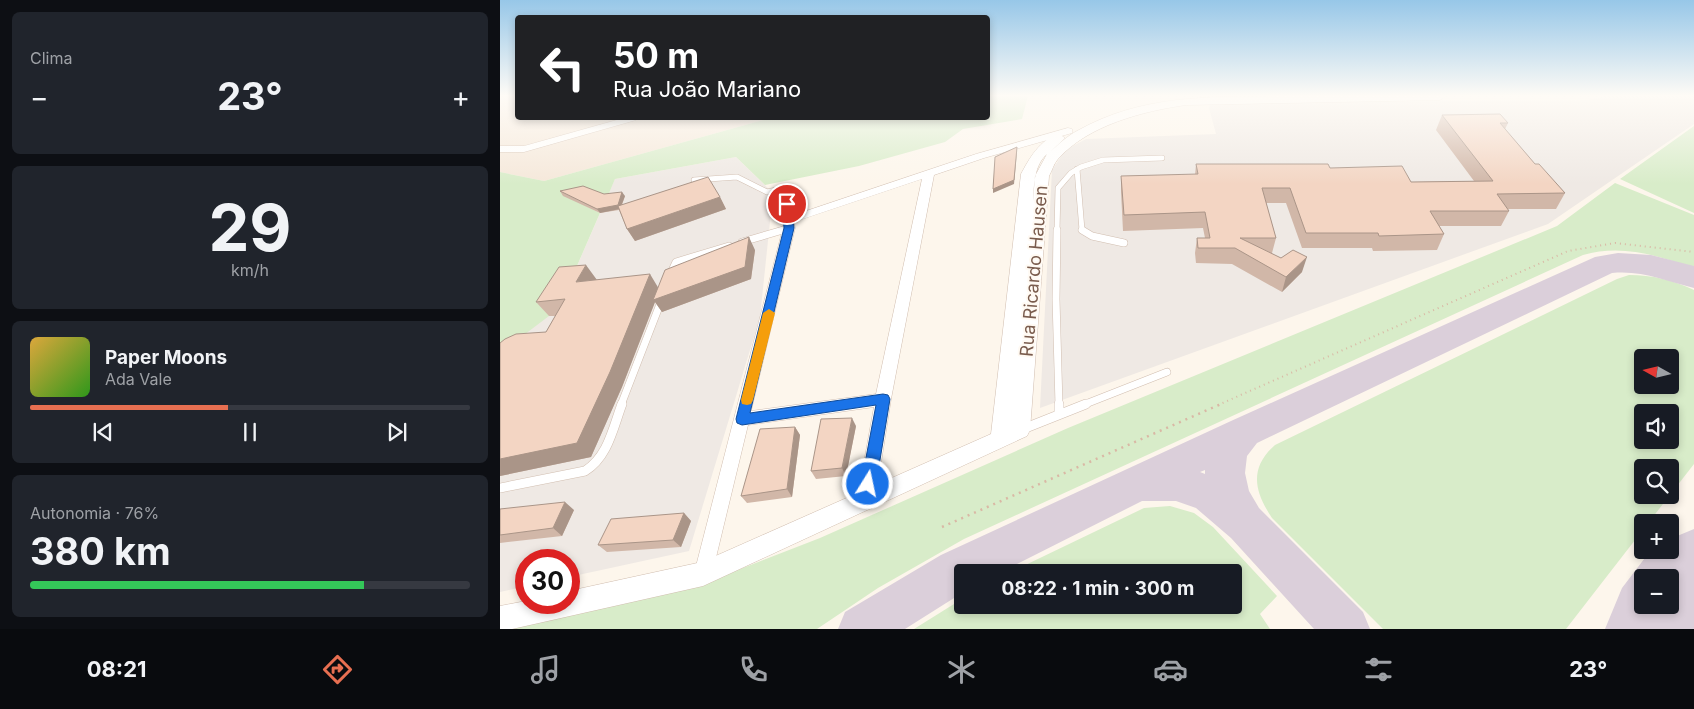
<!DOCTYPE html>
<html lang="pt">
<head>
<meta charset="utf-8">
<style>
	:root { --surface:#171b24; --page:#20242c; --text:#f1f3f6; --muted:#9ea1a6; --line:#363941; --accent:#e76f51 }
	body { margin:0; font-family:Inter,sans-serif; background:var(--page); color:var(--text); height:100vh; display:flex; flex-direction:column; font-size:19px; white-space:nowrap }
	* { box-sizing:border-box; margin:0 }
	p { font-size:16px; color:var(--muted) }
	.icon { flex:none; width:28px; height:28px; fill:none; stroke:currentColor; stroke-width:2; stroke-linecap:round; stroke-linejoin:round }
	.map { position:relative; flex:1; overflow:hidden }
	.sheet { display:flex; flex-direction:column; gap:12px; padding:12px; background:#0d0f14; width:500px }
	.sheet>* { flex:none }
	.hud { position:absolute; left:15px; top:15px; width:475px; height:105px; border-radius:5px; box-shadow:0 2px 8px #0003; background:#202124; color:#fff; overflow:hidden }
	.needle { width:32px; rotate:278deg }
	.controls { position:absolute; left:1134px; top:349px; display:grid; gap:10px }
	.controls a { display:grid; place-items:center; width:45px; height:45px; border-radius:5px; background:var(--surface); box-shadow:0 2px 8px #0003; font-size:25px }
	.speed { position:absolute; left:15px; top:549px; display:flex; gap:10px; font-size:25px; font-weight:700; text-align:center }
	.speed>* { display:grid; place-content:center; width:65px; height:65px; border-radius:50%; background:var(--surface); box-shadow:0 2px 8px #0003; line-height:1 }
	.speed .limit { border:8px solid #d22; background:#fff; color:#111 }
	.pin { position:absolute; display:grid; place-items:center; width:42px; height:42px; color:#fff; margin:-21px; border:2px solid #fff; border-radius:50%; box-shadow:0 1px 5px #0007 }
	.me { position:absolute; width:55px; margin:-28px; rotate:10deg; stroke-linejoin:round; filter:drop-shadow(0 0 4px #0008) }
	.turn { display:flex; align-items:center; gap:18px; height:105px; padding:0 15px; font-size:22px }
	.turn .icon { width:65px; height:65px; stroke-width:2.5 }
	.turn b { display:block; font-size:35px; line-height:42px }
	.big { font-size:38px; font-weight:700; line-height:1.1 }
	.sheet .card { flex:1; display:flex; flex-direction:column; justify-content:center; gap:8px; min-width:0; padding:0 18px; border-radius:8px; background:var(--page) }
	.sheet .dial { align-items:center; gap:0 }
	.dial b { font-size:65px; line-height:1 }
	.song { display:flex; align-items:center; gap:15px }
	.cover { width:60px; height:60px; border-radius:8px; background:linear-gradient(135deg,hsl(40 70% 55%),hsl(110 70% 35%)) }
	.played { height:5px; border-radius:2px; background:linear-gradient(90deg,var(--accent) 45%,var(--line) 45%) }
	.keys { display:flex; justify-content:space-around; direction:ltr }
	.heat { display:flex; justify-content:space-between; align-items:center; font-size:28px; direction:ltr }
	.charge { height:8px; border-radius:4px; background:linear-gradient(90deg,#34c759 76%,var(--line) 0) }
	.trip { position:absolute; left:454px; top:564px; width:288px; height:50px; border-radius:5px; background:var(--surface); box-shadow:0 2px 8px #0003; font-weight:700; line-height:50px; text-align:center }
	.tabs { display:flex; height:80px; justify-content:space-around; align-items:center; background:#090b0e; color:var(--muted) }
	.tabs .icon { width:35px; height:35px }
	.tabs .current { color:var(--accent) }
	.tabs b { font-size:22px; color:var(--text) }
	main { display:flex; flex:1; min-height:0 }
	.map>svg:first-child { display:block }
</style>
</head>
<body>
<main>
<section class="sheet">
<div class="card"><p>Clima</p>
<div class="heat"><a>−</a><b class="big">23°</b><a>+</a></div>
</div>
<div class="card dial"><b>29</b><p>km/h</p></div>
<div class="card">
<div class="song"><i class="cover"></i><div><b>Paper Moons</b><p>Ada Vale</p></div></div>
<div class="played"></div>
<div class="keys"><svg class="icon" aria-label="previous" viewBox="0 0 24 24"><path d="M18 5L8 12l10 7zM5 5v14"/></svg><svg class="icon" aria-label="pause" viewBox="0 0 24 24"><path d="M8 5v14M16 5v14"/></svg><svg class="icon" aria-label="next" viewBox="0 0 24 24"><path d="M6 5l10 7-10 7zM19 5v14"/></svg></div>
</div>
<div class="card"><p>Autonomia · 76%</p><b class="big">380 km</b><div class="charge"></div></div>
</section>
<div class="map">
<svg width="1194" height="629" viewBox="0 0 1194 629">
	<rect width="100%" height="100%" fill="#fdf6ec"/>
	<path fill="#f5e8da" d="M0 96H17L18 118H270L44 181 0 172Z"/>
	<path fill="#efe9e4" d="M1106 96H1194V124L1048 224 540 408 552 170 562 155 571 147 586 139 716 134 709 108 710 105 714 103 1087 100Z
		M236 157 273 193 260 317 189 551 69 577V560H26V586L0 592V353L70 282 115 179Z"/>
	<path fill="#d8ecc9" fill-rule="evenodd" d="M488 96H528L522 119 463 129 445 142 359 166 265 185 236 157 115 179 107 198 64 195 100 213 70 282 49 316 0 353V172L44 181 270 118H488Z
		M1194 126V213L1120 179Z
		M1115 183 1194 215V269C1159 255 1121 244 1083 255L464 539 378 588 317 629H1L194 587 320 538 568 428 1057 226Z
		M1129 275C1152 275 1173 280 1194 290V464L1149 522H1142V531L1066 629H883L772 518C754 491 749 468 775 445L1117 279ZM1142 358H1170V385H1142ZM1142 412H1170V440H1142ZM1142 468H1170V495H1142Z
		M670 506 694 513 713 527 777 596 760 614 770 629H414L462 599V605H732V572H511L644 508Z"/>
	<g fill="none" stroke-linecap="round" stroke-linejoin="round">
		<path fill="#dbcfda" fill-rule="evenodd" d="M1118 253 1151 255 1194 266V288C1166 281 1142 270 1112 273L757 443 747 456 745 473 749 491 759 508 863 612 870 629H814L731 538 696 508 676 501H642L501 572H462V593L405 629H338L345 612 441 555 731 421 1095 257ZM705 470V474L700 472Z"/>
		<path fill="#dbcfda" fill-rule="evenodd" d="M1194 529V629H1105L1122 588 1151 550H1170V539ZM1142 578H1170V605H1142Z"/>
		<g stroke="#d1beb0" stroke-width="6">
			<path id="service-far2" d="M577 169 582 230 584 231
				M194 180 237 177 267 192 285 188
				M278 231 289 228
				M557 231 558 188 571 173 581 167 603 160 662 158"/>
		</g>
		<g stroke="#d1beb0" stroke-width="8">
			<path id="service-far1" d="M557 230 556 299 559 405
				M582 230 592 236 624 243
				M242 242 283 230
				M170 275 176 262 229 246
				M121 405 162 299
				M583 405 667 372"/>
		</g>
		<g stroke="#d1beb0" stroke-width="10">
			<path id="service" d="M559 404V413
				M523 429 586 404
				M0 488 85 471C108 457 113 428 122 404"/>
		</g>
		<g stroke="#d1beb0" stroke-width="1">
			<path id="minor" d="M124 118H138L136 120 24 152H0V146H24Z
				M568 128 572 129V133L484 158 434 175 391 399 375 501 372 507 366 509 360 507 357 501 374 407 248 425 212 574 210 581 203 583 196 581 194 574 283 228 279 188 281 186H289L291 188 294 215 476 154ZM422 179 376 394 251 411 295 228 294 222Z"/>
		</g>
		<g stroke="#d1beb0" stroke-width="1">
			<path id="tertiary" d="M777 96H946L940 100 686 105C644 111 588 125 558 159 554 163 552 171 549 176L530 430 527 436 203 586 12 629H0V606L26 601V602H69V591L202 562 491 434 521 174C529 159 540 139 559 134L565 138 550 152C558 145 567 136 577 131 641 95 706 97 777 96ZM547 154 535 176 533 201C534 185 534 165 547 154Z"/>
		</g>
		<path stroke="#d9b8a5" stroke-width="2" stroke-dasharray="1 4" stroke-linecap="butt" d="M718 405 1068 251 1115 243 1194 252"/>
		<path stroke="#d9b8a5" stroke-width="2.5" stroke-dasharray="2 5" stroke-linecap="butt" d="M442 527 721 404"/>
		<use href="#service-far2" stroke="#fff" stroke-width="5"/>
		<use href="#service-far1" stroke="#fff" stroke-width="7"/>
		<use href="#service" stroke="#fff" stroke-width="9"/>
		<use href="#minor" fill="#fff" fill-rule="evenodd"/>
		<use href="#tertiary" fill="#fff" fill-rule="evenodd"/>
	</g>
	<path fill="#d1b7a8" d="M942 115 1008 123 1005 129 1035 164 1065 193 1056 209H1008L1009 211 1001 226H939L944 234 937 250 873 251 872 248H802L786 203H766L776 238 772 253H771L802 272 782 292 732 264 696 263 695 253 697 238H705L703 228 623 231 621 192V176L695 175 696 164 830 168 911 182 974 181 936 130Z
		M60 191 125 196 122 205 220 197 226 209 135 241 127 229 119 210 100 213 63 196Z
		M255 250 251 279 162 312 155 302 122 387 91 457 0 476V343L46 332 55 316H49L36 302 97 280 158 288Z
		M356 426 346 476 316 479 311 471Z
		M295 427 300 435 292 497 247 503 241 496Z
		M0 509 74 510 62 536 0 543Z
		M184 513 191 521 181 547 107 552 98 545Z"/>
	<path fill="#aa9588" d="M517 147V151L514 184 493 193V189Z
		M122 192 125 196 120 209 100 213 97 209Z
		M220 197 226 209 135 241 127 229Z
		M249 237 255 250 251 279 162 312 155 302 122 387 91 457 0 476V459L150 274 159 289Z
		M807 257 802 272 782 292 786 277Z
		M86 265 97 280 76 282Z
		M352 418 356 426 346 476 342 468Z
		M295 427 300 435 292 497 287 489Z
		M65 502 74 510 62 536 53 528Z
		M184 513 191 521 181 547 173 540Z"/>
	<path fill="#f3d5c3" stroke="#aa9588" d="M1000 114 1008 123H1000L1035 164H1039L1065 193 997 194 1009 211H930L944 234 879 236 878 233H806L790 188H762L776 238H740L781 258 793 250 807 257 786 277 735 248H698L697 238H710L705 212 624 215 621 176 698 174 696 164H828L830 168 902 166 911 182 993 181 942 115Z
		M517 147 514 180 493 189 495 157Z
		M208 177 220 197 127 229 118 206Z
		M83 186 104 194 122 192 118 205 97 209 60 191Z
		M249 237 245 267 153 300 165 270Z
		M86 265 76 282 150 274 110 372 77 443 0 459V343L5 339 16 334 46 332 65 299 36 302 59 267Z
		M352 418 342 468 311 471 321 419Z
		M295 427 287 489 241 496 260 429Z
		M65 502 53 528 0 535V509Z
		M184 513 173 540 98 545 111 519Z"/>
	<linearGradient id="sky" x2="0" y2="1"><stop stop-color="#97c7e8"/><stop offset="0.52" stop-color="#fefbf6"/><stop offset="1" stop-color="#fefbf6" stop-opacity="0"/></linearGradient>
	<rect width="1194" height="184" fill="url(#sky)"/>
	<path fill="#1a73e8" stroke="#114b97" d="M287 201 292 204 294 228 250 413 383 394 388 395 390 399 376 484 374 489 368 491 363 489 361 484 376 405 242 425 237 423 236 419 284 228 282 204Z"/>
	<path fill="#f59e0b" d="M269 309 275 313 253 400 251 404 247 405 242 404 241 400 263 313Z"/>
	<g text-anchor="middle" stroke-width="4" stroke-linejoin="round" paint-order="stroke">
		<g font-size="18" fill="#7a5c4d" stroke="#fffaf3">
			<text transform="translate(534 271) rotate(-85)" y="6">Rua Ricardo Hausen</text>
		</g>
	</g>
</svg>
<div class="controls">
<a><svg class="needle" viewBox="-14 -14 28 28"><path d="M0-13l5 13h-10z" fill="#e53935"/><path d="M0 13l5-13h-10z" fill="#9ea1a6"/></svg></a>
<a><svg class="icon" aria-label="sound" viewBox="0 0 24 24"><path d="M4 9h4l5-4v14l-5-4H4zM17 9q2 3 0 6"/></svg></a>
<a><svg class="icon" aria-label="search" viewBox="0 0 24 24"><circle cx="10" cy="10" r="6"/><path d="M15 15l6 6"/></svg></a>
<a>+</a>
<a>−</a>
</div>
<div class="speed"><div class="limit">30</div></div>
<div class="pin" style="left:287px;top:204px;background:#d93025"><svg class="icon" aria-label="arrive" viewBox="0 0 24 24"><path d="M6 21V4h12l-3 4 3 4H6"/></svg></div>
<svg class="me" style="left:368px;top:484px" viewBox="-20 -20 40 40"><circle r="17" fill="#1a73e8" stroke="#fff" stroke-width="3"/><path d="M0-11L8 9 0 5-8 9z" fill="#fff"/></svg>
<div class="trip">08:22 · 1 min · 300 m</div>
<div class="hud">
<div class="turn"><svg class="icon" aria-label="left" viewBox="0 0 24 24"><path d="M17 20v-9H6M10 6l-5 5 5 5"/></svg><div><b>50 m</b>Rua João Mariano</div></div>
</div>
</div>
</main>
<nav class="tabs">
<b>08:21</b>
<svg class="icon current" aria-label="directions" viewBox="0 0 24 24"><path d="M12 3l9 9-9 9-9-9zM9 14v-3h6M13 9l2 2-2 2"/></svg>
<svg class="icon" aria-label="music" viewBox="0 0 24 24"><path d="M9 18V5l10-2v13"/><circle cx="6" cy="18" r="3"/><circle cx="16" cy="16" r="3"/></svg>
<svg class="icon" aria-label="phone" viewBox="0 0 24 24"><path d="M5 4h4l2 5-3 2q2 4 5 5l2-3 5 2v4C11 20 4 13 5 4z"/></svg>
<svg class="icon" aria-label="climate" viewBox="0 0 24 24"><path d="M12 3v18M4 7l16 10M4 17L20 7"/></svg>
<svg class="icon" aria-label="car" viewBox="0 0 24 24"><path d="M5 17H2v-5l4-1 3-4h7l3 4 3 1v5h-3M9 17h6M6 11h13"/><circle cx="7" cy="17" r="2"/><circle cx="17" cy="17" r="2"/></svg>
<svg class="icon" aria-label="filters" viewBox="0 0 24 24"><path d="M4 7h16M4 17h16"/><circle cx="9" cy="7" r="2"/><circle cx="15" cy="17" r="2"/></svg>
<b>23°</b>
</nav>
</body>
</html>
